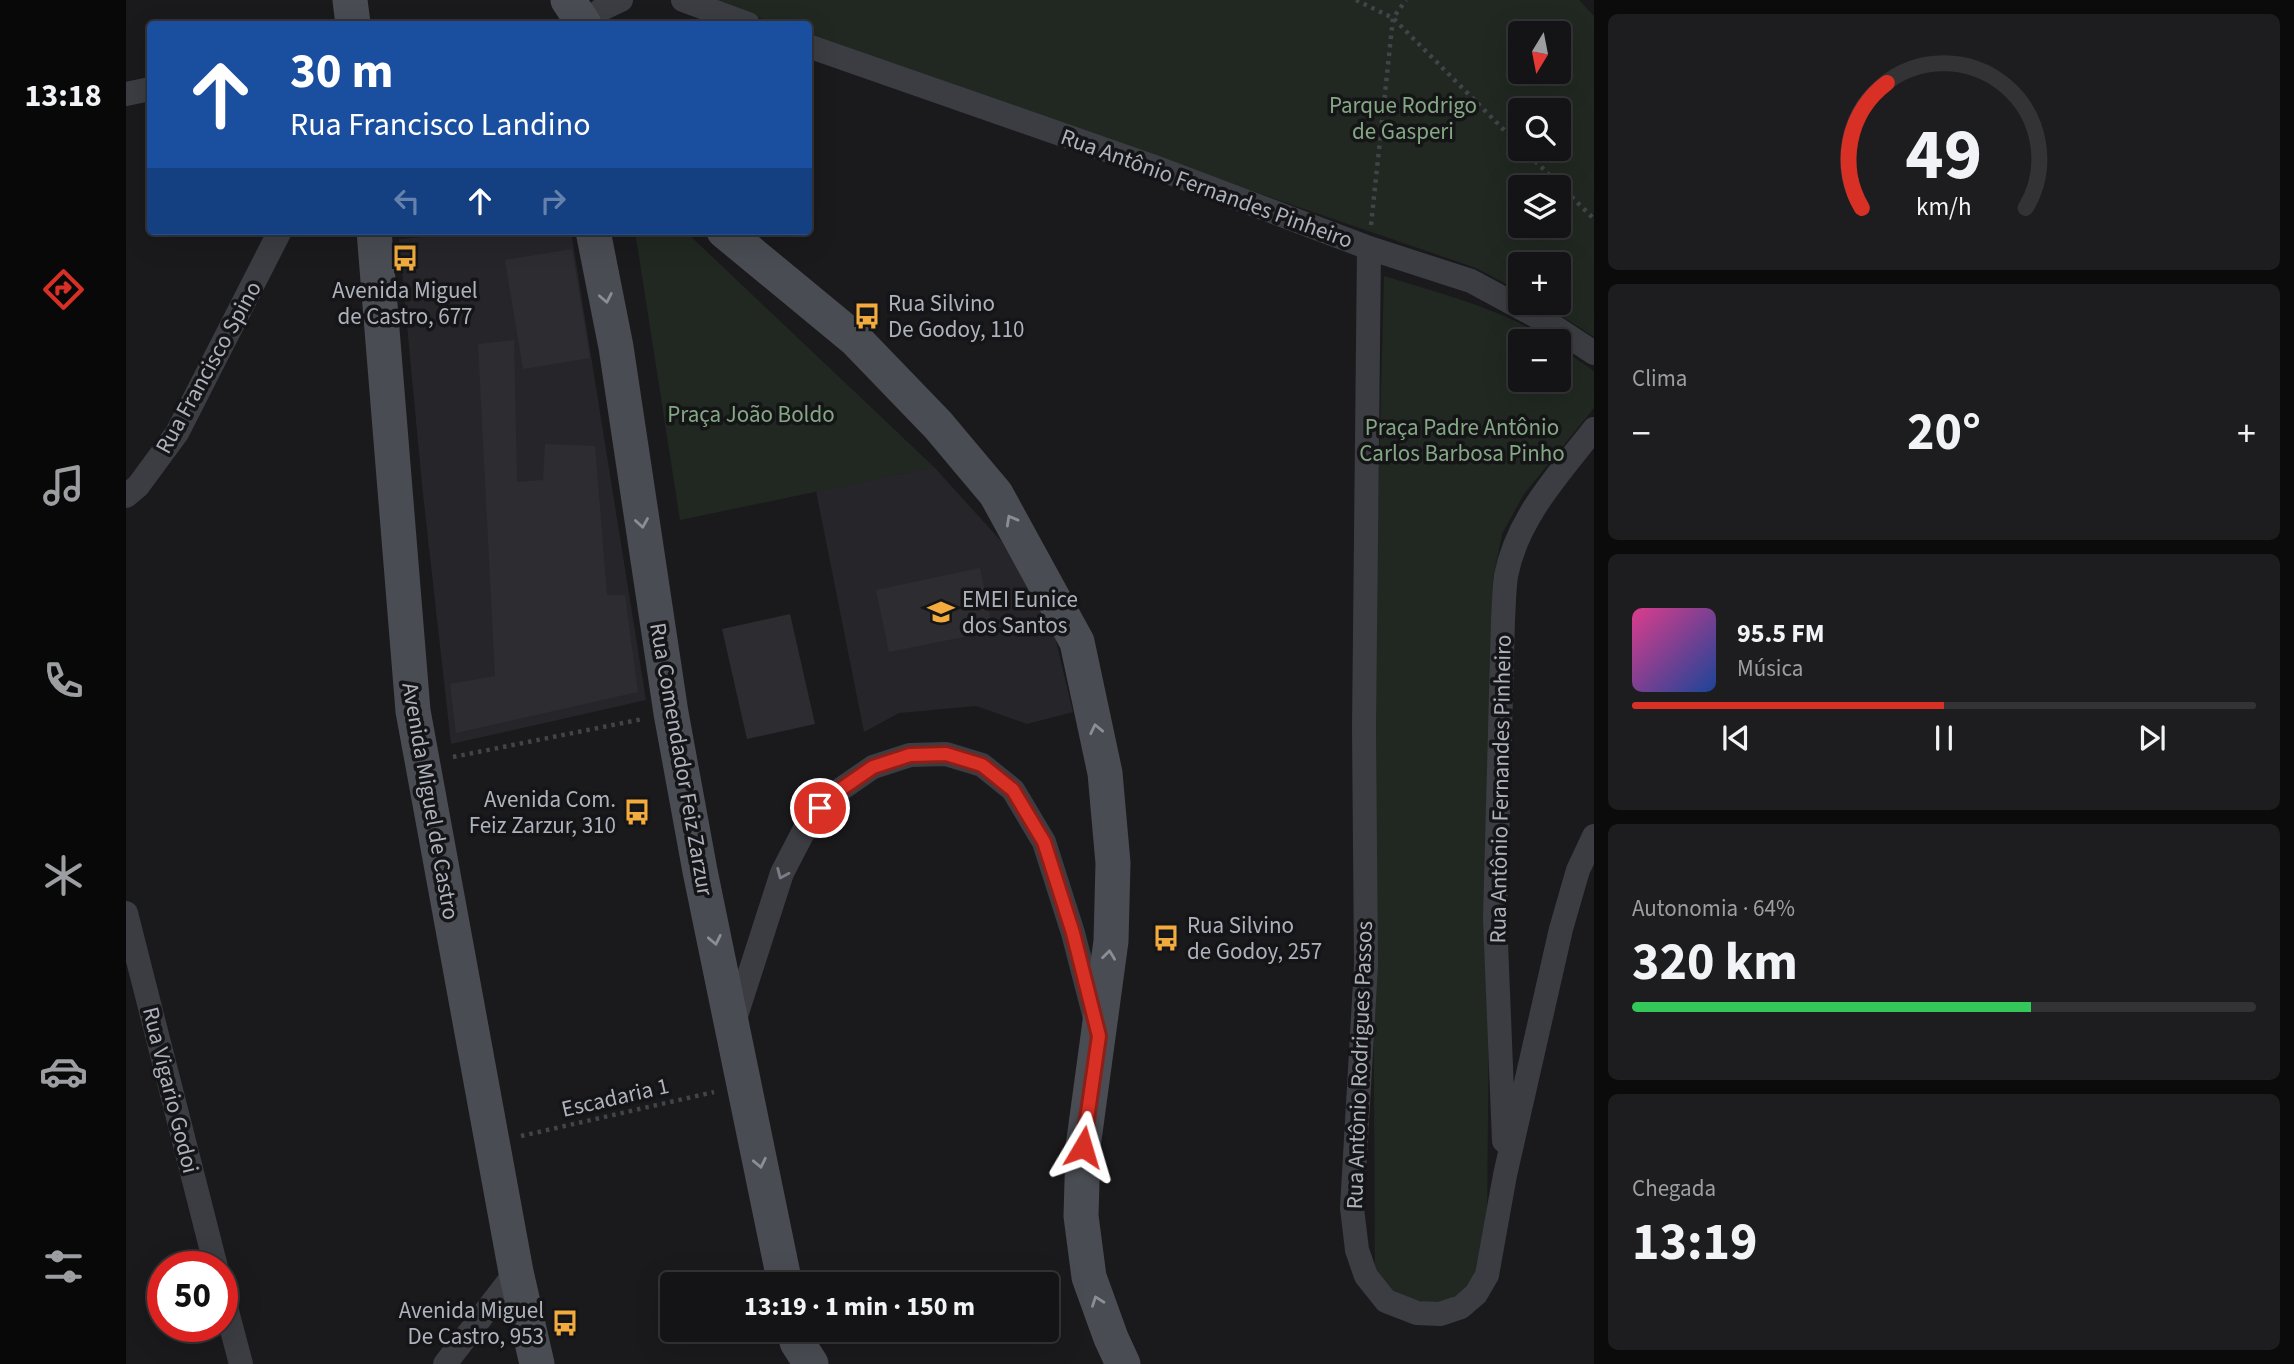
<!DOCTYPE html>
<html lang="pt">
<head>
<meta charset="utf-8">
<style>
	:root { --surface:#141416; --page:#1d1d1f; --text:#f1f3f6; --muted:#9d9ea1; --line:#333335; --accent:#d93025 }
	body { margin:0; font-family:"Source Sans 3",sans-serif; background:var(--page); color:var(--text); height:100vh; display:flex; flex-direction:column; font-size:26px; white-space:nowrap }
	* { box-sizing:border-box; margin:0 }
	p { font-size:23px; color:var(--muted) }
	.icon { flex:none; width:38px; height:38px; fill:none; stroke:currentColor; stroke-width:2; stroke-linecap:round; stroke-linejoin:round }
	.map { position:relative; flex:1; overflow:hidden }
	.side { display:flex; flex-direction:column; gap:14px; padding:14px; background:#0b0b0c; width:700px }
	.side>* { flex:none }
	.top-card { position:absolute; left:21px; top:21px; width:665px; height:214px; border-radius:7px; box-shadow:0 7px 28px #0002,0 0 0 2px var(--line); background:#1a4fa0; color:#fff; overflow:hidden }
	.needle { width:46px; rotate:190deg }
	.fabs { position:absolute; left:1382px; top:21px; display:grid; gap:14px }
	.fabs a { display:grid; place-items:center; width:63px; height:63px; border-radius:7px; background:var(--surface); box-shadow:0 7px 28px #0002,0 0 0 2px var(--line); font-size:35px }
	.speed { position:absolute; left:21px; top:1251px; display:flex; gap:14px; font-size:35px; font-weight:700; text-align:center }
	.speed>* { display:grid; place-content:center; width:91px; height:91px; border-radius:50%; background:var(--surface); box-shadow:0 7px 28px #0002,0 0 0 2px var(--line); line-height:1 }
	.speed .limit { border:10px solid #d22; background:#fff; color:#111 }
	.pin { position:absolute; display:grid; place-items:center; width:60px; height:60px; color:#fff; margin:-30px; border:4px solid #fff; border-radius:50%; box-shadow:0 2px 7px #0007 }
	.me { position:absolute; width:77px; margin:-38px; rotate:7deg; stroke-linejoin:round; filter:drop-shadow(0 0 5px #0008) }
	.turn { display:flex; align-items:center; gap:24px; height:147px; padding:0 28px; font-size:32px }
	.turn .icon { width:91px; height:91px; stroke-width:2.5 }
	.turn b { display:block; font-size:49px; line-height:60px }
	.lanes { display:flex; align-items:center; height:66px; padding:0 28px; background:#0003; justify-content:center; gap:35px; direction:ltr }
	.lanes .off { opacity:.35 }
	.big { font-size:52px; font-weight:700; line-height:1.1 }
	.side .widget { flex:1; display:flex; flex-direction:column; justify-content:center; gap:10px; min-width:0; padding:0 24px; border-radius:10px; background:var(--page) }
	.side .dial { align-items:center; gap:0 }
	.dial svg { height:182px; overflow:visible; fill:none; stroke:var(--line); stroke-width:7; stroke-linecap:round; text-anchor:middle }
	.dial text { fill:var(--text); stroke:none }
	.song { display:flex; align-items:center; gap:21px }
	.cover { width:84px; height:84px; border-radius:10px; background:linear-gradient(135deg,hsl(330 70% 55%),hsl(220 70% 35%)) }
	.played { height:7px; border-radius:4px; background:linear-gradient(90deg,var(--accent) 50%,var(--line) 50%) }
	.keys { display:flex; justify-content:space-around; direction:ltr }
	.heat { display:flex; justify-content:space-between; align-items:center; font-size:38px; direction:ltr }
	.charge { height:10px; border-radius:5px; background:linear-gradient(90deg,#34c759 64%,var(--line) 0) }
	.trip { position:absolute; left:534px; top:1272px; width:399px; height:70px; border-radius:7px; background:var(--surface); box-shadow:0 7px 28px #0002,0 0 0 2px var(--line); font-weight:700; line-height:70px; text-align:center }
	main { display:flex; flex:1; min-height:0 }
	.tabs { display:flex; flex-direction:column; width:126px; justify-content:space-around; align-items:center; background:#080809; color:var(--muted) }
	.tabs .icon { width:49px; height:49px }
	.tabs .on { color:var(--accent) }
	.tabs b { font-size:32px; color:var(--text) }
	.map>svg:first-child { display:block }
</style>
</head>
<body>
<main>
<nav class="tabs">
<b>13:18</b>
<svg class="icon on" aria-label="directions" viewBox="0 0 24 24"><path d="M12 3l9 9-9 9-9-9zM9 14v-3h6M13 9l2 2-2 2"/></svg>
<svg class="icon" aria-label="music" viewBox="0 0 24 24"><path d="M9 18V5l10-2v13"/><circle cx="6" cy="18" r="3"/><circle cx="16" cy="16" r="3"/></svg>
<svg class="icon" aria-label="phone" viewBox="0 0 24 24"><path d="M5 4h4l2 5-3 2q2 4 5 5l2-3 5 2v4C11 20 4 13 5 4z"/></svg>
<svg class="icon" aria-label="climate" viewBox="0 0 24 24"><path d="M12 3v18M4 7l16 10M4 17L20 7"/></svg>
<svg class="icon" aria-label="car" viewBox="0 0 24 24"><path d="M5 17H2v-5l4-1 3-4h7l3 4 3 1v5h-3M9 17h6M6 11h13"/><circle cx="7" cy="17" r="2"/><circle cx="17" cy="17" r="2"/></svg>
<svg class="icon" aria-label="filters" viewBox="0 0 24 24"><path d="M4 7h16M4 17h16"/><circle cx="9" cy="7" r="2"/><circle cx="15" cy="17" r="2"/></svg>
</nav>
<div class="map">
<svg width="1468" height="1364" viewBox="0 0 1468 1364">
	<rect width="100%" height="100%" fill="#1a1a1d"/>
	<path fill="#26262a" d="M367 231H445L520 700 325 744 296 485 273 239Z
		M808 467 876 542 902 588 929 637 947 712 901 724 850 706 773 713 738 732 690 491Z"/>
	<path fill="#202821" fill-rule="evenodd" d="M585 0H1453L1468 16V337L1415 303H1433V264H1395V292L1350 268 745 60 683 36 682 24H651ZM1395 33H1433V72H1395ZM1395 110H1433V149H1395ZM1395 187H1433V226H1395Z
		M509 231H559L808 467 554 520Z
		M1258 276C1313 293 1377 309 1425 341H1395V380H1433V347L1468 371V408L1398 494 1376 534 1367 579 1361 1222 1356 1278 1325 1306 1264 1296 1249 1275 1246 734Z"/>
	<path fill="#2d2d31" d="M446 249 464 358 397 369 379 260Z
		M388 340 391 482 417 480 419 444 469 446 481 595H499L512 692 330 733 324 684 369 676 352 344Z
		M854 568 867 631 763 652 750 590Z
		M664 614 689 724 621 739 596 629Z"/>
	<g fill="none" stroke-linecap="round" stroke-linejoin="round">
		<path stroke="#414449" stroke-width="4.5" stroke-dasharray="3.5 5" stroke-linecap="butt" d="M1230 0 1267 18 1395 147
			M1397 149 1468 219
			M1245 225 1267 18 1280 0
			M327 757 517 719
			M395 1136 588 1092"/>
		<path stroke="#3b3d42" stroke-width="24" d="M557 0 622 24
			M459 24 476 9 495 0
			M682 46 1026 166 1243 248 1345 281 1421 322 1468 353
			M0 94 24 89
			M1243 248 1238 729 1240 965 1226 1208 1231 1250 1240 1276 1260 1301 1291 1313 1314 1314 1335 1307 1350 1294 1361 1275 1379 1175 1435 929 1452 870 1468 836
			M0 496 12 486 51 433 154 231
			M0 913 90 1267
			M607 1025 656 873 683 821 705 796 747 767 784 755 820 754 856 765 887 790 918 842 947 933 969 1018
			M1378 1141 1369 918 1377 619C1378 605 1378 590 1380 576 1391 518 1433 474 1468 429
			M96 1292 115 1364
			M319 1364 390 1272"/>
		<path stroke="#494c52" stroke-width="35" d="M224 0 227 24
			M442 0 458 24
			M248 231 287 711 390 1272 411 1364
			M467 231 490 347 545 713 574 871 659 1284
			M598 231 730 340 812 425 870 494 951 642 979 773 987 863 985 941 957 1147 955 1216 963 1277 985 1338 997 1364
			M669 1330 671 1342 685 1364"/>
	</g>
	<defs><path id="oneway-chevron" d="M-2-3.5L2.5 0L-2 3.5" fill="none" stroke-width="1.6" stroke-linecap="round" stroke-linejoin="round" transform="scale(1.75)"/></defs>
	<g stroke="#8a8e97">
		<use href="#oneway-chevron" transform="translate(480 298) rotate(79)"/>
		<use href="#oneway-chevron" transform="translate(885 520) rotate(-119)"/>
		<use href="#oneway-chevron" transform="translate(516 523) rotate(81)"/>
		<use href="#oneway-chevron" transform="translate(970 729) rotate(-102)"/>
		<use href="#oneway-chevron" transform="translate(589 940) rotate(78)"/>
		<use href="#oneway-chevron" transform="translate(983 955) rotate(-83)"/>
		<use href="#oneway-chevron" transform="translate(634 1163) rotate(78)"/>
		<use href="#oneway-chevron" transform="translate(971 1301) rotate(-110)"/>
	</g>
	<use stroke="#7a7d85" href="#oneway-chevron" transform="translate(656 874) rotate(113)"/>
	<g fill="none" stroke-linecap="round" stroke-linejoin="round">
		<g stroke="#8d1f18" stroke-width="18">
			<path id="route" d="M694 808 705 796 747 767 784 755 820 754 856 765 887 790 918 842 947 933 973 1036 957 1147"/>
		</g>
		<use href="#route" stroke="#d93025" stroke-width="12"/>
	</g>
	<defs>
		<g id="bus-bare" transform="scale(2.1)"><path d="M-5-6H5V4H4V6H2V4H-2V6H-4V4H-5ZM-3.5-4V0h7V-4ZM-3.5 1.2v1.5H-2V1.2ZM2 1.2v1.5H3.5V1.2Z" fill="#f2ab3c" stroke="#151518" stroke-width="2.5" paint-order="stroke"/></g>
		<g id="school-bare" transform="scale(2.1)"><path d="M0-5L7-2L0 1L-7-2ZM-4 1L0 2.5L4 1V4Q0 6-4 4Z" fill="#f2ab3c" stroke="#151518" stroke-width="2.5" paint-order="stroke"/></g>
	</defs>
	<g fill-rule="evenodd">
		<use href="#bus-bare" x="279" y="258"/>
		<use href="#bus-bare" x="741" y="316"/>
		<use href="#school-bare" x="815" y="612"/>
		<use href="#bus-bare" x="511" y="812"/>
		<use href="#bus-bare" x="1040" y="938"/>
		<use href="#bus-bare" x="439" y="1323"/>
	</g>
	<g text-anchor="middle" stroke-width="7" stroke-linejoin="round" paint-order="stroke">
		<g font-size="23" fill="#84a784" stroke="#151518">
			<text x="1277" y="113">Parque Rodrigo<tspan x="1277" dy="26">de Gasperi</tspan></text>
			<text x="625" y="422">Praça João Boldo</text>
			<text x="1336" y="435">Praça Padre Antônio<tspan x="1336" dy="26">Carlos Barbosa Pinho</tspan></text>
		</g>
		<g font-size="23" fill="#adb2bc" stroke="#151518">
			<text transform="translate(1081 188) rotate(20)" y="8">Rua Antônio Fernandes Pinheiro</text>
			<text transform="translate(82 367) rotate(-61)" y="8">Rua Francisco Spino</text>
			<text transform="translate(556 759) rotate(80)" y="8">Rua Comendador Feiz Zarzur</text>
			<text transform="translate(1374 789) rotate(-89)" y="8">Rua Antônio Fernandes Pinheiro</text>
			<text transform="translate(305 801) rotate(80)" y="8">Avenida Miguel de Castro</text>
			<text transform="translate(1233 1065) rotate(-88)" y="8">Rua Antônio Rodrigues Passos</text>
			<text transform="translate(45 1090) rotate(76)" y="8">Rua Vigario Godoi</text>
			<text transform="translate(489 1097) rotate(-13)" y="8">Escadaria 1</text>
		</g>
		<g font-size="23" fill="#adb2bc" stroke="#151518" text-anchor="start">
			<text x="279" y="298" text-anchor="middle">Avenida Miguel<tspan x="279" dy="26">de Castro, 677</tspan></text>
			<text x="762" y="311">Rua Silvino<tspan x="762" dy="26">De Godoy, 110</tspan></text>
			<text x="836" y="607">EMEI Eunice<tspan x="836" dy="26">dos Santos</tspan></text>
			<text x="490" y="807" text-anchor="end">Avenida Com.<tspan x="490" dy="26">Feiz Zarzur, 310</tspan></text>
			<text x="1061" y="933">Rua Silvino<tspan x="1061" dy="26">de Godoy, 257</tspan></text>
			<text x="418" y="1318" text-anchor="end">Avenida Miguel<tspan x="418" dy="26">De Castro, 953</tspan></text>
		</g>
	</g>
</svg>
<div class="fabs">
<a><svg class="needle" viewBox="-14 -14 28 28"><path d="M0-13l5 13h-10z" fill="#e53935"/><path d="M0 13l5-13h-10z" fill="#9d9ea1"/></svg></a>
<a><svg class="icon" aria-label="search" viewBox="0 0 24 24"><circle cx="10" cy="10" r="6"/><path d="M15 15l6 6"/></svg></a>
<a><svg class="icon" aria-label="layers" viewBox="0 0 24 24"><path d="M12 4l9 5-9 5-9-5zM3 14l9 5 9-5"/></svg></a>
<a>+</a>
<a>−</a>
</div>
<div class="speed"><div class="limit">50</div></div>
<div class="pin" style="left:694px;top:808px;background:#d93025"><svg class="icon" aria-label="arrive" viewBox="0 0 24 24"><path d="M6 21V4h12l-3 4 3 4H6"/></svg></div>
<svg class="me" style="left:957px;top:1147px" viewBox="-20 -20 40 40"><path d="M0-17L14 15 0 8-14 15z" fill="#d93025" stroke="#fff" stroke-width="4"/></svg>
<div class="trip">13:19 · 1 min · 150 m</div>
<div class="top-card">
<div class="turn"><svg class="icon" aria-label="ahead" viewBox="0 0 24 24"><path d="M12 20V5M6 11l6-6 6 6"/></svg><div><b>30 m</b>Rua Francisco Landino</div></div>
<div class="lanes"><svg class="icon off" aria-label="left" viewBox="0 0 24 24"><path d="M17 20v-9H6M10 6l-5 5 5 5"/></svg><svg class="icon" aria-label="ahead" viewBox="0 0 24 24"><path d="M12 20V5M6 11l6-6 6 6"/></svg><svg class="icon off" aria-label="right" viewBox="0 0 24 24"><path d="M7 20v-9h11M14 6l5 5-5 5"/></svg></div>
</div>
</div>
<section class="side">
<div class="widget dial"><svg viewBox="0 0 100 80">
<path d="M14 69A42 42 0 1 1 86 69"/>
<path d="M14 69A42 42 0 0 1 25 14" stroke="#d93025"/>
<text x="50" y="56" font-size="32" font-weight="700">49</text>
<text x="50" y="72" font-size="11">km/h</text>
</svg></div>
<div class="widget"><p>Clima</p>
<div class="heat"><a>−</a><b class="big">20°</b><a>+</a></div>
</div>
<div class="widget">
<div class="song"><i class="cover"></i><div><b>95.5 FM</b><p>Música</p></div></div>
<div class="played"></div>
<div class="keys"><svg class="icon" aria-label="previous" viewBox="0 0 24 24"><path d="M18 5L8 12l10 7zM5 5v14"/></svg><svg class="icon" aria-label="pause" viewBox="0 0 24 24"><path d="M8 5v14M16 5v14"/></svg><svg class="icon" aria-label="next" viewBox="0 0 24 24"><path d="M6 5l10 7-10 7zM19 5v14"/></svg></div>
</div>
<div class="widget"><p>Autonomia · 64%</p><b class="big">320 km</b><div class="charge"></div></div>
<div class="widget"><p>Chegada</p><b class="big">13:19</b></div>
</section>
</main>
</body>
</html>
